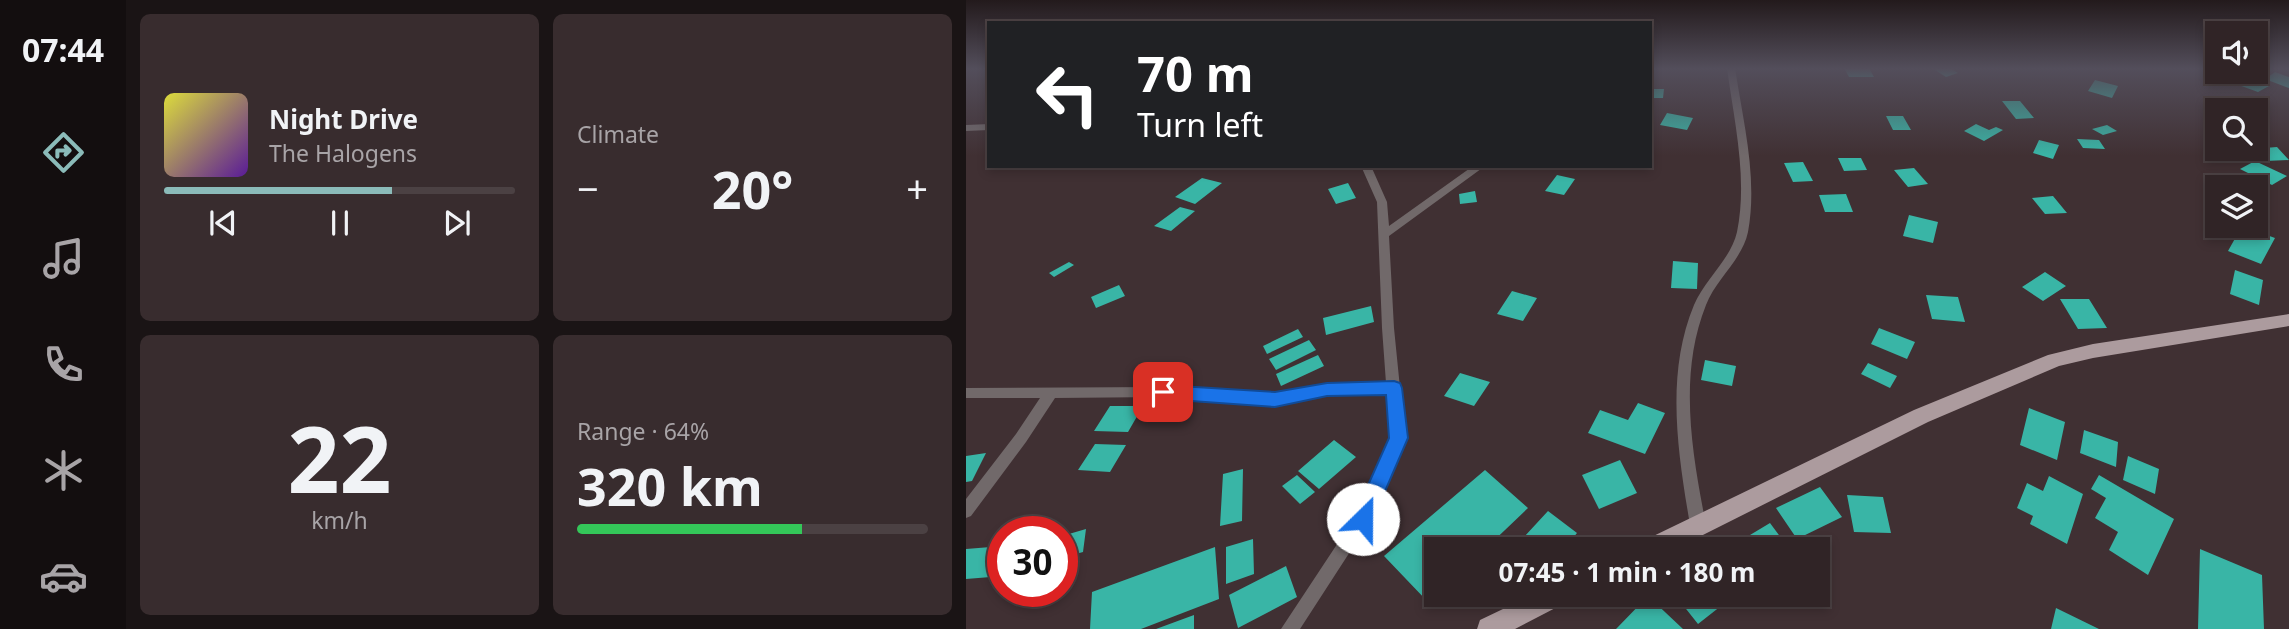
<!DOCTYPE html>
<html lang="en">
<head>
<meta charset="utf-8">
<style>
	:root { --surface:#302426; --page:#382c2e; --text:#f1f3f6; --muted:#a8a4a7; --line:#4b4143; --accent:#8bbbb9 }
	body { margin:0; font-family:"Noto Sans",sans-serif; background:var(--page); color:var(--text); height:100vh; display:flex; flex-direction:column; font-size:26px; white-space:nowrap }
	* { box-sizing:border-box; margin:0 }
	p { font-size:23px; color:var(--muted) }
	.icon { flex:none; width:38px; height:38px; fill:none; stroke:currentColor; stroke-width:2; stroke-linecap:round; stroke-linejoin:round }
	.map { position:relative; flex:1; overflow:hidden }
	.details { display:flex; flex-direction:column; gap:14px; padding:14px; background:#1a1415; width:840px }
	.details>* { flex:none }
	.guide { position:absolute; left:21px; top:21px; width:665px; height:147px; border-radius:0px; box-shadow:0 4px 10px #0003,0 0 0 2px var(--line); background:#202124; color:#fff; overflow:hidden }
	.controls { position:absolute; left:1239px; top:21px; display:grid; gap:14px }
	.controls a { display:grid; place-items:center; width:63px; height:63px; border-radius:0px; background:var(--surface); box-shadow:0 4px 10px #0003,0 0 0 2px var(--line); font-size:35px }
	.speed { position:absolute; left:21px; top:516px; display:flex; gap:14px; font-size:35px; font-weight:700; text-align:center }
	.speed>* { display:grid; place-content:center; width:91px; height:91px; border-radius:50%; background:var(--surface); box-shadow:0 4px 10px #0003,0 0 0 2px var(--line); line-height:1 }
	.speed .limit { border:10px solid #d22; background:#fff; color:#111 }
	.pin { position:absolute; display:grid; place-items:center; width:60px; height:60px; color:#fff; margin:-30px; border-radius:14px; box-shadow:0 4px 10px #0006 }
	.me { position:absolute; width:77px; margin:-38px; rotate:23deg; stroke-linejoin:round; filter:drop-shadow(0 0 5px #0008) }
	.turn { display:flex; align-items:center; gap:24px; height:147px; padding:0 35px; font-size:32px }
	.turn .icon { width:91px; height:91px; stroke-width:2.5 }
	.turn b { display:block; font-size:49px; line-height:60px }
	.big { font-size:52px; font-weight:700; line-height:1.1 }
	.details .widget { flex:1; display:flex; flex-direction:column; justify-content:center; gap:10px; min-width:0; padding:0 24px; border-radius:10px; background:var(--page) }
	.details .dial { align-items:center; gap:0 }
	.dial b { font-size:91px; line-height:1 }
	.song { display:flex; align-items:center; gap:21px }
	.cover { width:84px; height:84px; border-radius:10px; background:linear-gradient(135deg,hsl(60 70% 55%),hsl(270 70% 35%)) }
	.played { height:7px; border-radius:4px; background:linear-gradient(90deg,var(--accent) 65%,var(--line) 65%) }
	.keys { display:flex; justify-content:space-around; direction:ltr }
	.heat { display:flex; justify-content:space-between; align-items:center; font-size:38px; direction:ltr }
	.charge { height:10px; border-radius:5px; background:linear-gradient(90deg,#34c759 64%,var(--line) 0) }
	.details .tiles { flex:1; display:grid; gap:14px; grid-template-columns:repeat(2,1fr) }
	.trip { position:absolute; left:458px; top:537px; width:406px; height:70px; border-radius:0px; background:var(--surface); box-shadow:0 4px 10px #0003,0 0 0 2px var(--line); font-weight:700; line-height:70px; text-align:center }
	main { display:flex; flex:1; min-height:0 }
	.tabs { display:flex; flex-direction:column; width:126px; justify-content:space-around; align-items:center; background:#130e0f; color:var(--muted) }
	.tabs .icon { width:49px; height:49px }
	.tabs .active { color:var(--accent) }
	.tabs b { font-size:32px; color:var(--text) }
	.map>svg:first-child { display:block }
</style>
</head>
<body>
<main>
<nav class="tabs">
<b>07:44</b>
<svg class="icon active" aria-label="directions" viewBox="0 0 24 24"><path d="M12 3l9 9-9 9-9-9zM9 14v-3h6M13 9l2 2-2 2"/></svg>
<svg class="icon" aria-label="music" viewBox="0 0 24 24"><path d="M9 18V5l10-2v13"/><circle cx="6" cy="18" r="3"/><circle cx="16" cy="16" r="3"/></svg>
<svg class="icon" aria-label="phone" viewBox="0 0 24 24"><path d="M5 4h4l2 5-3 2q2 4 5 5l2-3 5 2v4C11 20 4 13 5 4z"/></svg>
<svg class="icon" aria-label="climate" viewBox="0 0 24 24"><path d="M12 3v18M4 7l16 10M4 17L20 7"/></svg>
<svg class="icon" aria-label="car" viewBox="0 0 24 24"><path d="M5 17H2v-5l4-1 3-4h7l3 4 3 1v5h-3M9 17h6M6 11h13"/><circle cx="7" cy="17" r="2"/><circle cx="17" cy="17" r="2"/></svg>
</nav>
<section class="details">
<div class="tiles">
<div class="widget">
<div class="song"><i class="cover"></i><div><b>Night Drive</b><p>The Halogens</p></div></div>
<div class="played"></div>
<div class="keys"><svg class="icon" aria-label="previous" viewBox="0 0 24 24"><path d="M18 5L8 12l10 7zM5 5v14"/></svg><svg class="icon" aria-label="pause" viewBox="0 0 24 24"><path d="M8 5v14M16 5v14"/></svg><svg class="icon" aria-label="next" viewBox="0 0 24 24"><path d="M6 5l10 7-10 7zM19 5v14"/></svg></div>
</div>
<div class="widget"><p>Climate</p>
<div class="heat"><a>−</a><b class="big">20°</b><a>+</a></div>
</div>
<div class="widget dial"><b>22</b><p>km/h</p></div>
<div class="widget"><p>Range · 64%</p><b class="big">320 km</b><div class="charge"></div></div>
</div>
</section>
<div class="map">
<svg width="1323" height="629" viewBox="0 0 1323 629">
	<rect width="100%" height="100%" fill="#403033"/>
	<path fill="#39b5a6" d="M878 68H903L908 77H883Z
		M975 68H984L992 73 980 77 969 70Z
		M1309 72 1323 77V88L1299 79Z
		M1278 76 1303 86 1292 92 1267 83Z
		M1129 80 1152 86 1146 98 1122 91Z
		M684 89H698L697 98H684Z
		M1036 101H1054L1068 118 1050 119Z
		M701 113 727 118 721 130 694 125Z
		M920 116H937L945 130H927Z
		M1010 124 1023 130 1030 127 1037 130 1018 141 998 131Z
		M1141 125 1151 131 1137 135 1126 129Z
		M1111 139 1133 140 1139 149 1117 148Z
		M1073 140 1093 145 1087 159 1067 153Z
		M1311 147 1323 160 1299 161 1285 149Z
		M872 158H895L901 170 878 171Z
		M1289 161 1321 176 1306 185 1274 169Z
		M837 162 847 181 827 182 818 163Z
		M948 168 962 184 942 187 928 170Z
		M591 175 609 179 598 195 579 191Z
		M236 178 256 183 229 204 209 197Z
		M382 183 390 198 370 204 362 189Z
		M509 191 511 202 494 204 493 194Z
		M880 194 887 212H859L853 195Z
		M1087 196 1101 213 1079 214 1066 198Z
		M214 207 229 211 205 231 188 226Z
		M943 215 972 222 967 243 937 236Z
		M1276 226 1309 238 1295 264 1262 251Z
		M707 261 732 263 731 289 705 288Z
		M103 262 108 265 88 277 83 273Z
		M1269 270 1297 280 1293 305 1264 294Z
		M1079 272 1100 286 1077 301 1056 287Z
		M153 285 159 296 130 308 125 297Z
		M546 291 571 298 557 321 531 314Z
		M960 295 992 297 999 322 966 319Z
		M1094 299H1123L1141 328 1112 329Z
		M405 306 408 322 360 335 357 318Z
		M913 328 949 342 941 359 905 344Z
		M332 329 337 337 301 354 297 346Z
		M343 340 350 350 310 370 303 359Z
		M352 355 358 366 315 386 310 374Z
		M739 360 770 366 766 386 735 380Z
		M902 363 931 376 924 388 895 374Z
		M494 373 524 382 508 406 478 396Z
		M672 403 699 413 679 454 622 433 634 410 662 420Z
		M144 406H177L162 432 128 431Z
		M1063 408 1099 422 1091 460 1054 445Z
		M1118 430 1152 442 1150 467 1114 453Z
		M368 440 390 457 353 489 332 471Z
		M129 444 160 445 144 472 112 470Z
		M20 453 6 481 0 482V456Z
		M1162 456 1193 469 1189 494 1157 480Z
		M654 460 671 493 633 509 616 475Z
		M277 469 276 521 254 526 257 474Z
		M519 470 562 508 518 550H471V593L461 601 418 556Z
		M331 475 349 492 334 504 316 486Z
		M1133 475 1208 519 1182 575 1143 550 1152 532 1129 518 1140 498 1125 489Z
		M1083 476 1117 494 1101 544 1064 524 1067 516 1051 508 1061 483 1077 491Z
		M854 487 876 517 831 539 810 508Z
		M881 495 917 497 925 533 888 532Z
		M582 511 611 533 597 550 548 548Z
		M804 523 818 542 806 550H759Z
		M120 529 117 552 96 558V536Z
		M287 539 288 574 260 584V547Z
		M37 546V576L0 579V549Z
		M249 547 253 599 175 629H124L126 592Z
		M1234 549 1296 575 1298 629H1232Z
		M320 566 331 597 272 628 263 595Z
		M709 595H769L732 624Z
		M682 596 717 629H650Z
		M1090 608 1133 629H1085Z
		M228 615V629H190Z"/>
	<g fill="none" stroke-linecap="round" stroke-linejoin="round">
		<path fill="#71696a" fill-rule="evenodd" d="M761 68H769C777 121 792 178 782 232 776 260 750 279 740 305 712 375 726 453 740 525L738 530 732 532 726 530 724 525C712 453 699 375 728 305 739 279 765 259 771 232 782 178 768 121 761 68Z
			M23 124V130L0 131V125Z
			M395 166H405L421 202 423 226 507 166H519L423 236 428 328 439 438 402 524 334 629H315L391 514 425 438 421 393 361 395 309 404 197 397 89 398 60 442 5 516 0 518V499L50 434 74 398H0V388L197 387 309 394 361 385 420 383 416 328 411 202Z"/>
		<path fill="#ac9b9e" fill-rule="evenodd" d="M1323 314V326L1127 358 1093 366 962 422 707 550H672L675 542 948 410 1082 355 1127 344Z
			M566 595H603L599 603 549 629H511L514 620Z"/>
	</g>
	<linearGradient id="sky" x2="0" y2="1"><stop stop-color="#231a1c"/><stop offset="0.44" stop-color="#534e5b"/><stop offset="1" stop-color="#534e5b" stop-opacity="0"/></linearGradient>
	<rect width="1323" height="156" fill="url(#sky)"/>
	<path fill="#1a73e8" stroke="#114b97" stroke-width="2" d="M428 381 434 383 436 388 442 438 404 526 397 529 390 526 387 519 423 438 420 395 361 396 309 407 197 399 191 397 188 392 191 387 197 385 309 392 361 383Z"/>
</svg>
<div class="controls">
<a><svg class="icon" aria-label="sound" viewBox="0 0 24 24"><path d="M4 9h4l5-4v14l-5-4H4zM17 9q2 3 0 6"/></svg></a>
<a><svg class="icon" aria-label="search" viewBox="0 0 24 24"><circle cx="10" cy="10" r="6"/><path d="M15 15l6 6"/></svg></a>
<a><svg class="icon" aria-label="layers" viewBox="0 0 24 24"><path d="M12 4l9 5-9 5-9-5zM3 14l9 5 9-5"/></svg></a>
</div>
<div class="speed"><div class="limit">30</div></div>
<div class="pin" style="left:197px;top:392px;background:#d93025"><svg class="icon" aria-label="arrive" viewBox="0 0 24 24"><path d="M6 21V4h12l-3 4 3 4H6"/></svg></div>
<svg class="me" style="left:397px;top:519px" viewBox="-20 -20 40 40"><circle r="19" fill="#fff"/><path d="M0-13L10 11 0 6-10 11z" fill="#1a73e8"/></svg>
<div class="trip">07:45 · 1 min · 180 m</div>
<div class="guide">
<div class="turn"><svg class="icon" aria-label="left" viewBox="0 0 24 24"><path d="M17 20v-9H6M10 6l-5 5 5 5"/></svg><div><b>70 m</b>Turn left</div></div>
</div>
</div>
</main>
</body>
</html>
